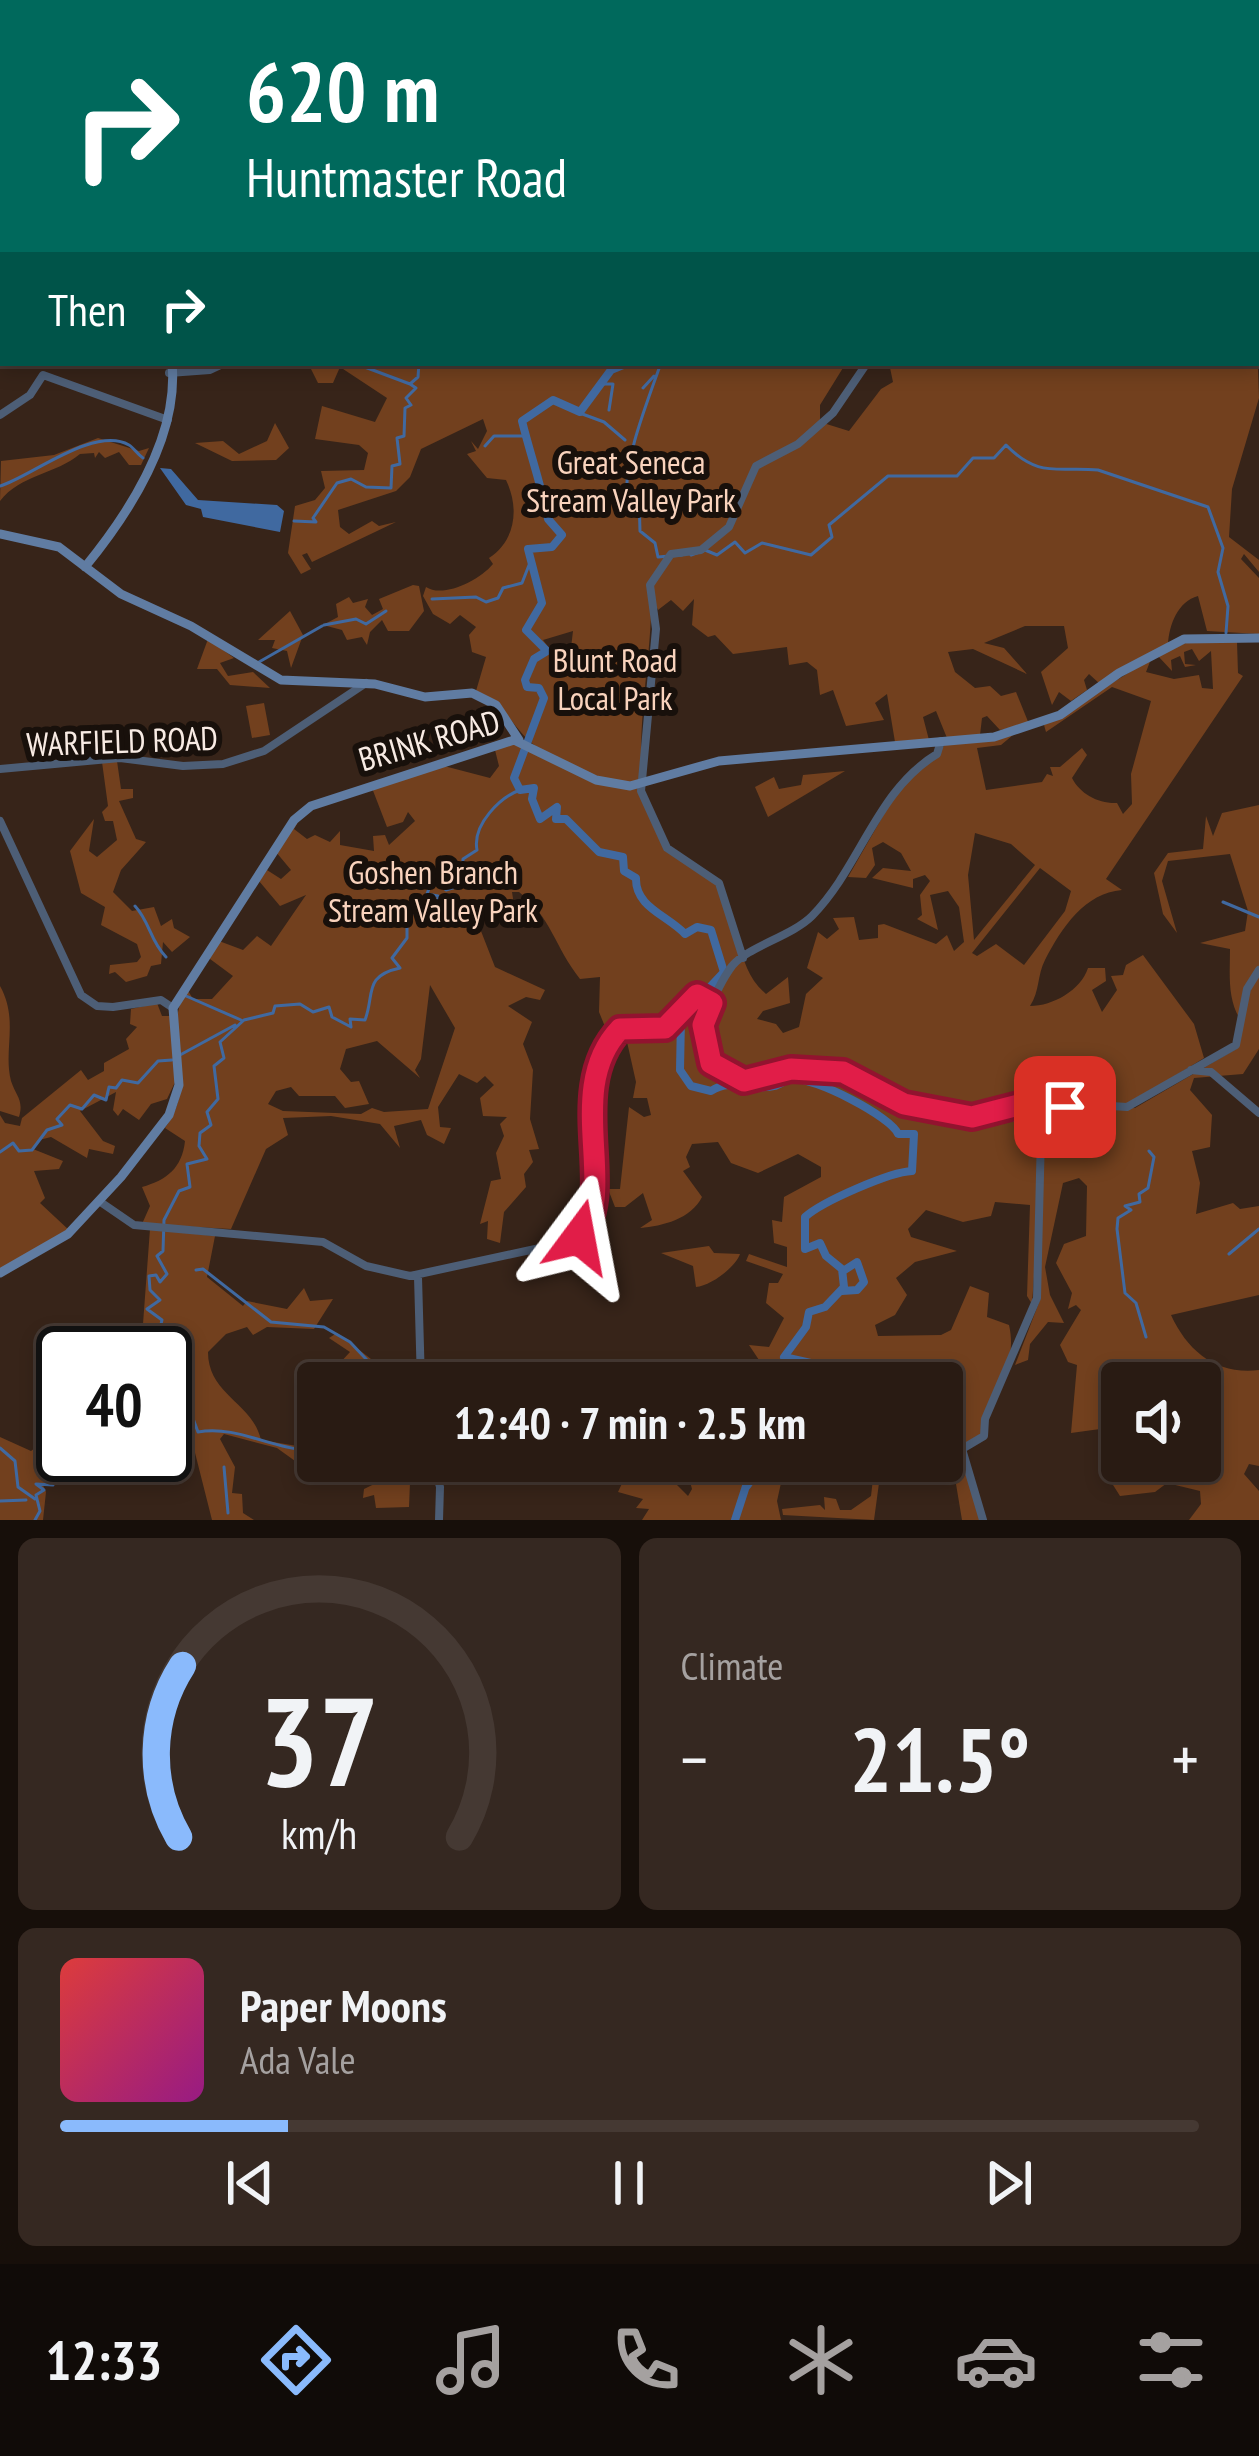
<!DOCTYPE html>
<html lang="en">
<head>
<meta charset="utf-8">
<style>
	:root { --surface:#291b13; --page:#352821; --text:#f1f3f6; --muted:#a5a1a0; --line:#453933; --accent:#8abafc }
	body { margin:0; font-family:"PT Sans Narrow",sans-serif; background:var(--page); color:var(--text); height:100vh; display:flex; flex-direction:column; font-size:45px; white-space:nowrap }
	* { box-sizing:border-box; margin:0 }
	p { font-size:39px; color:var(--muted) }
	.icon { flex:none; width:66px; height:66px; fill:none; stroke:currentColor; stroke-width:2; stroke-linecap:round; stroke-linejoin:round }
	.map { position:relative; height:1520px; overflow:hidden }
	.drawer { display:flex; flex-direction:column; gap:18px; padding:18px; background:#170f0a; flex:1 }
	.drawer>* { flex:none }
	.top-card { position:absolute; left:0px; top:0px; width:1260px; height:366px; box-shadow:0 6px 18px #0003,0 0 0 3px var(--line); background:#00695c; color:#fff; overflow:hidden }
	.buttons { position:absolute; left:1101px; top:1362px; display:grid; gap:24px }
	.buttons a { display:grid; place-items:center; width:120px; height:120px; border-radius:12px; background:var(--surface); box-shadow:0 6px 18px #0003,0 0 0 3px var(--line); font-size:60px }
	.speed { position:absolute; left:36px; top:1326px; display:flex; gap:24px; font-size:60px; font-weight:700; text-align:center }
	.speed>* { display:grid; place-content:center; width:156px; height:156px; border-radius:50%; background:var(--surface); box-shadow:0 6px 18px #0003,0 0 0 3px var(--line); line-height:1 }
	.speed .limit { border:6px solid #111; border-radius:18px; background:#fff; color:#111 }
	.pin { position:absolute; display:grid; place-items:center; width:102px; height:102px; color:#fff; margin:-51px; border-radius:24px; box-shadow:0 6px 18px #0006 }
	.me { position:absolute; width:132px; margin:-66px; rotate:13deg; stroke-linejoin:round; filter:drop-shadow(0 0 9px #0008) }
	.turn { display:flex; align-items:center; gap:42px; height:252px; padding:0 48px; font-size:54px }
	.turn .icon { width:156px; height:156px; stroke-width:2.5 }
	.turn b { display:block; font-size:84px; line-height:102px }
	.then { display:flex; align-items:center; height:114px; padding:0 48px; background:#0003; gap:24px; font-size:45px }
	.big { font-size:90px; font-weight:700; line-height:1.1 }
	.drawer .tile { flex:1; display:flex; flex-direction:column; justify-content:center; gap:18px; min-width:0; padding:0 42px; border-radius:18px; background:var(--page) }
	.drawer .dial { align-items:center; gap:0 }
	.dial svg { height:312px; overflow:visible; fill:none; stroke:var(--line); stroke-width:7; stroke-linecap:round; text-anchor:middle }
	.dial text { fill:var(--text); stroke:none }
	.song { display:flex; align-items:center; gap:36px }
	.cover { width:144px; height:144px; border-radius:18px; background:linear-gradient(135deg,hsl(0 70% 55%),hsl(310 70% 35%)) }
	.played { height:12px; border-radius:6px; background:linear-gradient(90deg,var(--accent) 20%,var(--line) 20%) }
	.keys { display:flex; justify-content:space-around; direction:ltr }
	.heat { display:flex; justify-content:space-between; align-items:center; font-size:66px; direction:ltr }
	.drawer .tiles { flex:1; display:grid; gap:18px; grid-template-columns:1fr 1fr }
	.tile:last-child { grid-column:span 2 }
	.trip { position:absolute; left:297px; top:1362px; width:666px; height:120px; border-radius:12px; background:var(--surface); box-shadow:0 6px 18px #0003,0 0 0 3px var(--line); font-weight:700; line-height:120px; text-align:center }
	.menu { display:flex; height:192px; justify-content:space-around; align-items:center; background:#100b08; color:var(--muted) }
	.menu .icon { width:84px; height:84px }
	.menu .selected { color:var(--accent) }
	.menu b { font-size:54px; color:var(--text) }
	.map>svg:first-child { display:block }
</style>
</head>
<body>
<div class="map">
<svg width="1259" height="1520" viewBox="0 0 1259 1520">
	<rect width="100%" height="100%" fill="#372419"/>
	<path fill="#72401e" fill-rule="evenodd" d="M522 0H807L808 3H525Z
		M1257 343 1259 398 1232 489 1229 537 1259 560V572L1244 554 1241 559 1259 578V634L1207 631 1198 596C1178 601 1169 625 1168 644L1100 684 1089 674 1084 680 1087 690 1071 701 1059 692 1052 705 1041 672 1068 648 1064 626H1025L984 643 1004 648 1027 674 973 649 948 652 955 672 975 688 990 686 1001 696 1016 692 1029 724 1000 730 987 716 982 718 980 735 947 738 936 711 923 717 929 740 895 742 887 694 875 703 884 720 846 726 833 690 820 695 817 670 807 662 789 665 787 647 733 654 715 635 708 637 692 625 694 599 683 611 671 600 658 610 651 594C654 671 619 784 666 848 678 866 707 868 719 885 742 919 733 966 766 994L788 977 790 1003 763 1011 757 1019 776 1024 783 1033 799 1027 806 994 823 978 807 968 818 932 827 939 839 929 833 918 854 917 859 940 878 938V925L884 924 936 944 947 935 954 951 964 942 959 907 948 891 930 895 938 930 917 919 922 915 920 895 930 881 925 875 913 879V888L872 878 883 868 911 871 901 853 883 842 872 848 875 865 866 878 848 877 899 788 946 744 1013 735 1001 745 977 748 986 790 1042 782 1047 774 1053 776 1050 767H1060L1082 748 1087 755 1072 778C1080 794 1099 804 1117 803L1123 814 1132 804 1131 774 1151 701 1112 687 1046 732 1044 725 1151 659 1146 672 1174 679 1199 675 1202 688 1213 689 1211 651 1199 661 1192 649 1184 652 1185 664 1196 665 1185 667 1180 656 1171 660 1172 671 1158 656 1194 639 1237 642 1238 673 1243 676 1106 879 1122 890C1085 893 1062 927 1045 960 1037 975 1040 991 1030 1006 1053 1006 1081 990 1088 968H1105L1106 981 1092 990 1102 1012 1117 990 1111 976 1123 975 1126 965 1143 955 1194 1024 1204 1058 1128 1105 1037 1099 978 1116 907 1104 851 1072 808 1069 854 1077 905 1106 970 1119 1002 1112 1037 1128 1042 1154 1041 1127 1005 1110 1042 1102 1060 1109 1135 1108 1236 1049 1248 988 1259 972V1049L1243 1074 1194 1078 1190 1090 1212 1115 1210 1147 1192 1151 1200 1183 1196 1214 1233 1203 1240 1209 1259 1206V1295L1171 1315C1188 1352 1217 1375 1259 1370V1466L1249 1464 1244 1474 1259 1491V1520H1189L1201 1504 1200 1491 1167 1483 1155 1492 1120 1496 1108 1477 1200 1461V1383H1122V1426L1071 1433 1077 1365 1068 1362 1060 1345 1081 1310 1076 1305 1068 1309 1072 1293 1056 1263 1064 1244 1086 1236 1087 1186 1079 1178 1063 1183 1045 1267 1050 1295 1064 1323 1048 1322 1030 1344 1028 1360 1015 1365 1040 1300 1042 1168 1032 1304 1027 1296 1030 1205 995 1202 991 1216 963 1222 926 1210 908 1229 911 1237 957 1251 915 1262 896 1278 907 1295 895 1315 875 1325 878 1336 941 1335 951 1330 970 1286 989 1293 987 1317 1009 1325C1019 1369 989 1398 981 1437L960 1449 982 1520H962L952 1460 942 1458V1383H750L759 1360 749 1345 769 1347 784 1318 766 1303 769 1283H778L783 1274 746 1261 749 1254 787 1267V1247L774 1243 772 1220 782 1222 784 1197 821 1177V1167L798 1154 758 1173 731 1163 718 1142 692 1144 686 1157 690 1167 683 1171 702 1197C691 1219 663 1226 640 1228L652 1220 643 1193 625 1207H615L608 1189H620L629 1107 644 1117 651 1115 647 1098H633L636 1082 623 1024 602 1050 601 1039 608 1034 599 1012 600 977 580 979C554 946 552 918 519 892H512L514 905 499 904 479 926 495 967 545 990 540 1000 526 997 508 1006 532 1022 523 1044 533 1070 530 1119 539 1149 529 1150 533 1162 524 1174 526 1187 504 1212 500 1243 487 1239 488 1221 480 1224 491 1181 501 1179 496 1153 504 1136 500 1124 507 1117 483 1116 480 1098 494 1085 485 1076 477 1083 459 1074 438 1107 440 1127 451 1128 444 1144 427 1135 421 1120 394 1126 400 1148 380 1124 331 1116 283 1118 288 1135 266 1149 231 1229 142 1224 150 1206 142 1187C167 1180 182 1168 185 1141L165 1128C202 1078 158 1038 187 989L193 999H212L233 976 206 956 219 941 243 950 257 936 271 946 306 895 280 906 259 881 267 870 281 879 291 870 276 852 300 819 294 829 307 839 315 835 330 842 340 831V845L374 851 373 836 385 835 389 845 415 821 408 812 403 822 387 827 372 788 444 766 490 778 499 766 495 750 513 741 543 751C514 734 507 703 476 691L486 657 472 652 469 635 476 627 460 615 450 624 433 614 423 596 426 587C442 598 478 582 493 564L489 558C515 541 520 509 506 480L487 478 467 454 476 451 471 441 478 449 487 431 483 419 421 449 410 477 396 491 338 510 340 527 349 534 372 521 379 526 396 522 312 562 307 553 302 555 311 569 301 574 288 553 295 506 315 500 325 488 321 471 364 470 368 453 359 445 315 439 322 406 375 422 387 398 340 367 333 383H318L308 363H846L820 405V422L849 431 881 389 893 382 889 363H1257ZM573 631 568 673 543 640ZM975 833 1011 844 1035 865 974 940 968 875ZM1040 868 1071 891 1065 911 1024 965 996 944 977 956 972 953ZM430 985 455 1028 428 1109 384 1112 372 1108 361 1114 283 1111 268 1104 276 1091 291 1087 299 1096H335L345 1108 369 1104 359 1081 351 1082 340 1069 346 1049 377 1041 420 1078 415 1070 421 1059Z
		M275 423 289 448 276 460 232 461 195 443 223 441 239 454 267 441Z
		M98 438 139 451 149 448 141 465H129L119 452 105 458 99 452 95 458 94 453 80 454C56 474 20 475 0 501L1 461 54 455Z
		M413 585 419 586 424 611 409 631H388L382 620 370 632 367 645 362 637 347 640 342 630 323 625 338 617 336 604 349 597 353 603 368 599 365 607 372 615 383 609 379 599Z
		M290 611 303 635 291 668 287 651 272 648 275 640H258Z
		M208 639 234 658 220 663 228 676 253 672 270 688 230 685 217 669H197Z
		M264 703 270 735 252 738 246 706Z
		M117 761 121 789H133V798L119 801 136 839 146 842 121 870 113 892 132 911 154 907 161 926 172 919 174 928 190 937 172 952 163 942 161 964 151 966 147 976 126 982 115 972 109 974 110 965 137 962 141 957 137 944 101 925 105 907 81 893 70 851 94 819 89 851 97 857 117 840 113 821H105L102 812 108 806 102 762Z
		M845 771 768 817 755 787 774 777 779 789 801 785 803 775Z
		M1259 805V967L1240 1019C1227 998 1230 973 1230 949L1200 943 1245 931 1248 911 1230 854 1168 861 1162 881 1177 933 1163 914 1154 873 1168 853 1203 849 1206 816 1213 836 1222 813Z
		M0 986C19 1020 3 1050 11 1081 16 1096 24 1100 19 1117L0 1111Z
		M157 1003 162 1016H171L177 1078 167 1099 151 1104 139 1120 123 1109 118 1116 113 1110 116 1092 80 1111 103 1141 115 1146 113 1154 89 1149 87 1158 51 1137 39 1140 33 1149 63 1161 59 1169 34 1171 45 1198 40 1203 70 1231 0 1273V1115L5 1123 20 1126 22 1118 81 1070 88 1080 104 1071V1063L129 1049 126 1039 137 1027 130 1024 131 1009Z
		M150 1229 215 1236 207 1277 243 1306 247 1301 287 1309 304 1288 310 1301 333 1299 314 1329 267 1327 253 1335 247 1327 226 1334 208 1352C208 1395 253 1403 261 1440L309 1448 334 1469 322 1464 315 1469 308 1462 302 1466 277 1448 224 1434 220 1439 235 1467 232 1493 242 1494 243 1513 254 1520H212L189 1429 180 1426 178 1440 165 1448V1353H131L143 1324Z
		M709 1246 714 1253 740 1254C735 1268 710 1286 696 1287L693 1266 661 1253Z
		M337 1333 371 1359 374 1369 386 1371 396 1383 361 1379 338 1365 350 1352 329 1338Z
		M0 1437 31 1451 49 1437 63 1455H102L67 1463 53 1476 52 1486 42 1483 46 1492 43 1520H0Z
		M709 1461H795L785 1465 777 1501 781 1520H642L649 1509 636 1508 643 1499 618 1492 625 1477 648 1468 658 1484 669 1477 688 1496 692 1489 687 1471 697 1473V1467H710Z
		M875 1461H882L874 1520 783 1515 782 1509 820 1505 825 1510 824 1497 836 1499 840 1510H851L871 1496Z
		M401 1471 410 1483 409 1507 376 1508 374 1495 363 1498 364 1489Z"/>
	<path fill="#4069a0" d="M160 468 171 469 198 500 277 505 284 511 280 532 203 517 201 509 186 505Z"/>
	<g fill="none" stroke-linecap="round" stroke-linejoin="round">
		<path stroke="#4069a0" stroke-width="3" d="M341 0V3
			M886 0V3
			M890 0H895
			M740 3 742 0
			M0 100 3 99
			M354 363 410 384
			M661 363C645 408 624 461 627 495L639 497 640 531 655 543 658 557 682 555
			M600 384H613L609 410
			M643 388 654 376
			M577 412 604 422 625 440
			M485 446 494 436H528
			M0 486C29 478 94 425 129 445 134 448 137 454 143 458
			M294 521 316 522 313 518 337 483 351 479 366 487 391 488 392 466 400 464 397 438 404 436 405 408 411 405 406 398 416 388 410 384 418 377 419 363
			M691 555 705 550 717 555 735 542 745 553 762 543 811 555 832 537 829 525 888 476H957L973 458H994L1006 445C1039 479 1058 466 1098 470L1208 507 1223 548 1218 572 1228 606 1226 633
			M432 599 476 597 486 602 498 598 503 588 522 583 531 560
			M324 625 356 619 366 624 386 611
			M259 662 322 626
			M1223 902 1259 917
			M135 906C150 922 150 941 166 957
			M186 996 241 1020
			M180 1055 235 1025
			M0 1152 13 1143 19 1151 32 1150 47 1130 62 1125 57 1119 70 1105 82 1109 94 1095 106 1100 109 1087 116 1088 122 1080 138 1083 158 1061 172 1060
			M1229 1254 1259 1229
			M196 1270 203 1269 271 1322 324 1327 350 1342 382 1376
			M1146 1337 1136 1303 1125 1293 1117 1229 1118 1218 1131 1210 1125 1206 1140 1202 1139 1194 1148 1188 1154 1157 1149 1151
			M143 1353 144 1341 159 1332 162 1320 147 1309 160 1300 150 1290 149 1276 156 1275 160 1282 167 1274 157 1256 163 1251 164 1220 179 1191 190 1187 187 1164 207 1159 199 1146 200 1133 211 1125 207 1112 218 1099 214 1066 224 1058 220 1042 244 1020 273 1013 275 1006 300 1004 313 1012 329 1007 332 1017 351 1027 350 1019 365 1020C375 994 363 976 400 968L392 958 407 938V915L438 904V896L427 894 430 886 439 883 446 890 462 885 463 859 477 850C472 824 501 797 520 790
			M179 1406 191 1413 198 1432C235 1425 271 1448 306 1450L318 1460
			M0 1448 15 1461 18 1487 35 1499
			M320 1461 331 1466
			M224 1467 228 1513
			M0 1501 26 1500
			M35 1520 40 1511 36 1495 44 1490 36 1484 53 1485 56 1464 61 1466V1460L77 1455"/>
		<path stroke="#4069a0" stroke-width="8" d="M628 0 629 3
			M628 363 611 370 580 412 553 400 522 421C531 457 541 484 548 519L562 535 552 547 528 549 542 603 526 630 547 651 534 659 525 680 527 687 539 688 544 698 514 778 520 790 534 788 532 799 540 819 557 807 556 819H566L599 852 623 857 624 871 636 878C635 907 667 915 685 934L697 927 711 930 724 972 681 1018 680 1070 691 1086 711 1091C731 1077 753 1092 775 1086 780 1084 788 1079 793 1079 814 1077 892 1117 898 1134H914L912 1171C890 1172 823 1201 805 1217V1249L820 1243 826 1256 842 1269 844 1287 825 1307 809 1312 806 1327 784 1357 815 1364 826 1383
			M842 1291 857 1290 864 1282 857 1262 843 1271
			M747 1486 765 1461
			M735 1520 747 1483 748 1461"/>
		<path stroke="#4d5e76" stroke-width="8" d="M321 0 323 3
			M1032 0 1034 3
			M1257 40 1259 38
			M0 125H3
			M1257 183 1259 185
			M169 373 210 370 225 363
			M0 415 30 395 43 375 168 420
			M941 741 937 754C876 791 861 866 812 916 792 936 747 947 732 966 720 982 710 1006 703 1025L713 1065 749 1082 791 1069 843 1072 904 1104 972 1117 1034 1101 1127 1107 1236 1045 1247 989 1259 970
			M0 769 120 758 183 766 223 764 264 751 366 683
			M0 821 81 995 97 1006 113 1007 161 1000 173 1008
			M743 958 719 883 667 848 641 791 656 629 650 585 671 554 701 550 729 527 756 466 798 444 833 413 867 363
			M1191 1070 1211 1072 1259 1113
			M99 1201 134 1225 323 1242 366 1266 410 1276 572 1241 584 1233 592 1213C592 1161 572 1059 625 1026L667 1027 697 995 712 1003
			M418 1277 421 1383
			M433 1461 440 1487 439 1520
			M983 1520 962 1449 984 1436 985 1419 1037 1298 1041 1134 1004 1111"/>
		<path stroke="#607ca2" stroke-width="9" d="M131 0V3
			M0 534 59 547 121 594 191 626 281 680 375 684 425 697 472 693 496 705 519 740
			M85 567C130 512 179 436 172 363
			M0 1273 68 1234 121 1177 169 1115 179 1085 173 1008 294 820 311 806 514 740 596 780 630 786 719 761 994 737 1060 715 1119 673 1184 639 1259 638"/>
	</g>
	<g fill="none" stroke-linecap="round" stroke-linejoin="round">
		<g stroke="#92132f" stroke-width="30">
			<path id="route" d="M579 1237C620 1192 562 1090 620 1029L665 1028 697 995 712 1003 703 1025 711 1063 744 1081 791 1069 843 1072 904 1104 972 1117 1034 1101 1065 1107"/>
		</g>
		<use href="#route" stroke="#e11d48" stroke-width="21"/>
	</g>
	<g text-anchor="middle" stroke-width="12" stroke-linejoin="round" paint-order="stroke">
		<g font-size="33" fill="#f9d3bd" stroke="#18100b">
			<text x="631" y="474">Great Seneca<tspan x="631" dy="38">Stream Valley Park</tspan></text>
			<text x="615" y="672">Blunt Road<tspan x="615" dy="38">Local Park</tspan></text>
			<text x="433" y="884">Goshen Branch<tspan x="433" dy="38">Stream Valley Park</tspan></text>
		</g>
		<g font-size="33" fill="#f8ebe4" stroke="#18100b">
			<text transform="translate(429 740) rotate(-16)" y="12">BRINK ROAD</text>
			<text transform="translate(122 741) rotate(-2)" y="12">WARFIELD ROAD</text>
		</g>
	</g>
</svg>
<div class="buttons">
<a><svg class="icon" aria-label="sound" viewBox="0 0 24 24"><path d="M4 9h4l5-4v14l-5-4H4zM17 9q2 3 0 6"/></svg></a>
</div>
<div class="speed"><div class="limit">40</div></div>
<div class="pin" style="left:1065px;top:1107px;background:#d93025"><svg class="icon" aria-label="arrive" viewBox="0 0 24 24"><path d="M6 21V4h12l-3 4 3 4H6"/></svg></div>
<svg class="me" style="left:579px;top:1237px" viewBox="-20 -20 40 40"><path d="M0-17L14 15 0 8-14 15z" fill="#e11d48" stroke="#fff" stroke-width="4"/></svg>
<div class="trip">12:40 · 7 min · 2.5 km</div>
<div class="top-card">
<div class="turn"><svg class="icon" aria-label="right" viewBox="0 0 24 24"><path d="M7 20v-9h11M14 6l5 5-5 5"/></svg><div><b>620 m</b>Huntmaster Road</div></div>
<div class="then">Then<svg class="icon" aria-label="right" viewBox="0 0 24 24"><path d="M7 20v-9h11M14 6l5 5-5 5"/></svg></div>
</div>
</div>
<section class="drawer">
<div class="tiles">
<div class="tile dial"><svg viewBox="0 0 100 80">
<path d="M14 69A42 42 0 1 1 86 69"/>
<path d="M14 69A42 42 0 0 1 15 25" stroke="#8abafc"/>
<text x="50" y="56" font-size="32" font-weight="700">37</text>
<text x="50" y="72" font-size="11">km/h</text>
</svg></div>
<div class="tile"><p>Climate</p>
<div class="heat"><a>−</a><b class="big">21.5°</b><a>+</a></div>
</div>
<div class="tile">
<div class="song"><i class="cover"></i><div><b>Paper Moons</b><p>Ada Vale</p></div></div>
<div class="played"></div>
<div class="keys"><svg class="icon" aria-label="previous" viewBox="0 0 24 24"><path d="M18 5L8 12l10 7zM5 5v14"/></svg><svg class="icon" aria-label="pause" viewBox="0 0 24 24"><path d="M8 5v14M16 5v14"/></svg><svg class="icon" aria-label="next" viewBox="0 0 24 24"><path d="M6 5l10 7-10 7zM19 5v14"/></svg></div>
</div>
</div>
</section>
<nav class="menu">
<b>12:33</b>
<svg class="icon selected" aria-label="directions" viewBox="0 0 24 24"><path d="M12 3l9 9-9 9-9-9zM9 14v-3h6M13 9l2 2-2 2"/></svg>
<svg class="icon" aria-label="music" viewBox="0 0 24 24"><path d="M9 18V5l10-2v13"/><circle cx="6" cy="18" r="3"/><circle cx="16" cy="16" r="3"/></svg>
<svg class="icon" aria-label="phone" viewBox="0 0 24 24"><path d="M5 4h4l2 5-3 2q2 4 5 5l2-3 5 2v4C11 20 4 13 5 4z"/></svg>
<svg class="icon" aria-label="climate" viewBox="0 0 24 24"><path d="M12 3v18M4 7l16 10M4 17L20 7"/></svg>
<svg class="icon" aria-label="car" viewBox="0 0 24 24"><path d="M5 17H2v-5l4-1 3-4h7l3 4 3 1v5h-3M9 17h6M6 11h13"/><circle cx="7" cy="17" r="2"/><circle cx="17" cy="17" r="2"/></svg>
<svg class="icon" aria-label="filters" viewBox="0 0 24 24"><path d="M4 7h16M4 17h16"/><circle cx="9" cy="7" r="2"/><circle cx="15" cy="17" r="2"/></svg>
</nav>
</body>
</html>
